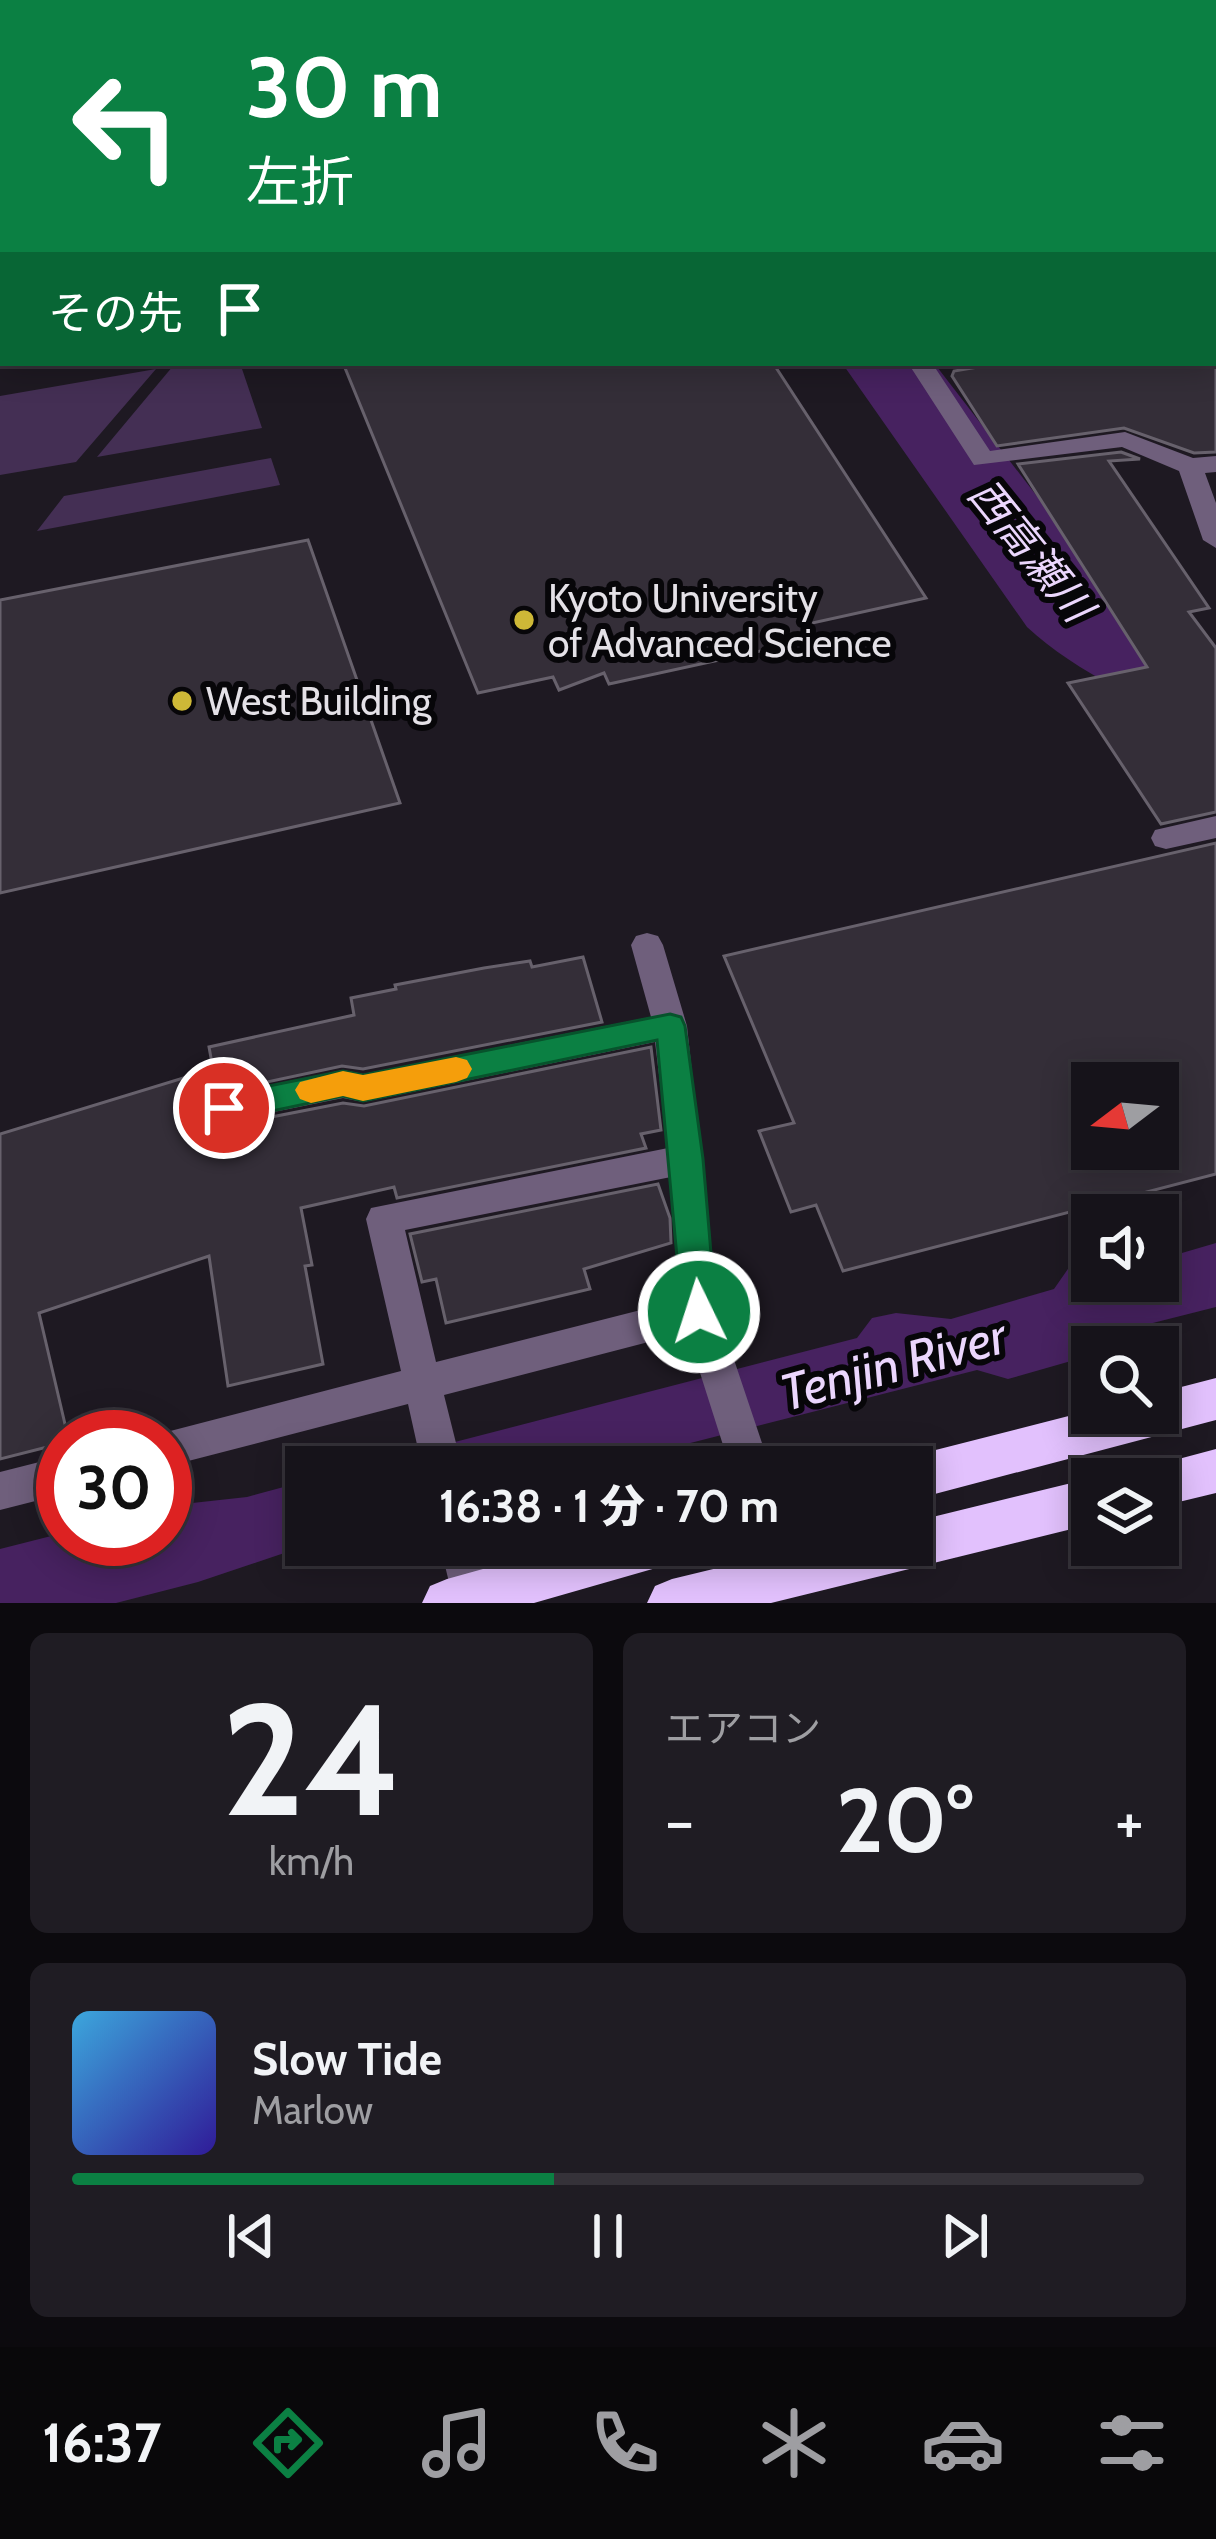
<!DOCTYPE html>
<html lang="ja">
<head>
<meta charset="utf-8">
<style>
	:root { --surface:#16131a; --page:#1f1c23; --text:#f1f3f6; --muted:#9e9ea2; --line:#353239; --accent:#0b8043 }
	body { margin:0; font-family:Cabin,"Noto Sans JP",sans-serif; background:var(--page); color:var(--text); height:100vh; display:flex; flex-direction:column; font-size:45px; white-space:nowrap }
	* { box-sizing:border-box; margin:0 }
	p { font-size:39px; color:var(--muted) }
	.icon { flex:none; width:66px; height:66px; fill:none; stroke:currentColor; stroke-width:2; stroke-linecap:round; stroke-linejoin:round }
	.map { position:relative; height:1603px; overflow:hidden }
	.details { display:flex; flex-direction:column; gap:30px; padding:30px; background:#0c0a0e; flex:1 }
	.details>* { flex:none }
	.guide { position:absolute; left:0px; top:0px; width:1218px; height:366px; box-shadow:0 6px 30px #0003,0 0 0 3px var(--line); background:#0b8043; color:#fff; overflow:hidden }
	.needle { width:78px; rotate:254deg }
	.buttons { position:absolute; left:1071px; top:1062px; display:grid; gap:24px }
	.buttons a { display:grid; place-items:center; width:108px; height:108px; border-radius:0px; background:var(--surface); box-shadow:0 6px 30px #0003,0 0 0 3px var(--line); font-size:60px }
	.speed { position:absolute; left:36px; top:1410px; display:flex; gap:24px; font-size:60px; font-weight:700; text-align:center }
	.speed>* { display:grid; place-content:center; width:156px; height:156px; border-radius:50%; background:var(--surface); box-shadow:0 6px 30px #0003,0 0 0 3px var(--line); line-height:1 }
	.speed .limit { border:18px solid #d22; background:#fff; color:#111 }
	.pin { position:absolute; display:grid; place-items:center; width:102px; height:102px; color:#fff; margin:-51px; border:6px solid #fff; border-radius:50%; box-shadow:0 3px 12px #0007 }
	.me { position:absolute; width:132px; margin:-66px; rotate:356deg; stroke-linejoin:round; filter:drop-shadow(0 0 9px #0008) }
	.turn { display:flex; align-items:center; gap:42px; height:252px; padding:0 48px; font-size:54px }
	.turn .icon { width:156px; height:156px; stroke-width:2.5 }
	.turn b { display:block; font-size:84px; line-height:102px }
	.then { display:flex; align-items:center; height:114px; padding:0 48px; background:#0003; gap:24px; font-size:45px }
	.big { font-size:90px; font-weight:800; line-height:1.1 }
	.details .widget { flex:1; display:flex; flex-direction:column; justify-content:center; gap:18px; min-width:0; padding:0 42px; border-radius:18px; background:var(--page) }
	.details .dial { align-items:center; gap:0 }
	.dial b { font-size:156px; line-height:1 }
	.song { display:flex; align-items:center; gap:36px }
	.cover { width:144px; height:144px; border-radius:18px; background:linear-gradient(135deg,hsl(200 70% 55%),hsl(250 70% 35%)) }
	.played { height:12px; border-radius:6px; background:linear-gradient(90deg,var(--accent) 45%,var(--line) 45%) }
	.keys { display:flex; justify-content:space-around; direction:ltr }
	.heat { display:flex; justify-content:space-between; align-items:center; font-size:66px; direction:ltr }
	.details .tiles { flex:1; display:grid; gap:30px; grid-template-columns:1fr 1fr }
	.widget:last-child { grid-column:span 2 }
	.trip { position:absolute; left:285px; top:1446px; width:648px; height:120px; border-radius:0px; background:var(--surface); box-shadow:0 6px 30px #0003,0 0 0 3px var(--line); font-weight:800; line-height:120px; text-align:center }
	.tab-bar { display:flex; height:192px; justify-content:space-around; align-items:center; background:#09080a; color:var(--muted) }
	.tab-bar .icon { width:84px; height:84px }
	.tab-bar .active { color:var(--accent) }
	.tab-bar b { font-size:54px; color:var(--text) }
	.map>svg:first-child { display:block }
</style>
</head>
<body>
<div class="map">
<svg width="1216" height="1603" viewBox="0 0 1216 1603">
	<rect width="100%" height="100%" fill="#1e1922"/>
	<path fill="#442f54" d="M188 363H240L262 428 97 457 173 366Z
		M156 369 76 462 0 475V396Z
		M271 458 280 485 37 531 64 496Z"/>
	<path fill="#472260" d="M1216 1243V1307L1133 1328 1128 1344 1092 1347V1355L1008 1379 977 1370 596 1467H358L857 1338 872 1318 896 1313 951 1319 1054 1289 1070 1266 1092 1261V1281H1158V1260Z
		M306 1481 308 1545 198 1582 116 1603H0V1549L63 1533V1539H165V1506L247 1497Z"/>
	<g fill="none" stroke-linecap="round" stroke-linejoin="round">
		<path fill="#472260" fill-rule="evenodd" d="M277 0H354L356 3H279Z
			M842 363H934L1101 579 1129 603 1216 645V727C1150 708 1077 673 1027 627Z"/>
	</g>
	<path fill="#342e38" stroke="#67616c" stroke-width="3" fill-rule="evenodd" d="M343 363H773L926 598 803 625 811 640 609 684 604 673 559 690 553 677 478 693Z
		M1002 363H1216V452L1194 453 1124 428 997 446 952 376 954 371Z
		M1121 452 1140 459 1109 461 1209 608 1189 612 1216 648V812L1161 824 1068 683 1147 667 1018 464Z
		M308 540 400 803 0 893V600Z
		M1216 843V1174L843 1271 816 1205 791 1212 759 1131 794 1123 724 956ZM1092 1083H1158V1149H1092Z
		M583 957 602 1022 363 1069 342 1066 211 1094 203 1110 211 1122 225 1126 343 1103 364 1106 651 1047 661 1130 641 1134 646 1148 397 1198 394 1187 301 1208 312 1265 305 1266 323 1364 228 1386 209 1256 39 1313 68 1437H63V1443L0 1459V1134L213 1069 209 1047 354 1015 351 998 396 989 395 985 484 968 530 961 532 967Z
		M658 1184 670 1218 671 1243 584 1269 590 1289 446 1323 436 1279 422 1282 410 1234Z"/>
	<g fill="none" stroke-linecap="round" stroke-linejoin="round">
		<path fill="#6f5f7c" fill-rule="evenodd" d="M346 0H364L365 3H347Z
			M0 88H3V100H0Z
			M1215 115H1216V127H1215Z
			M3 120V132L0 133V121Z
			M1215 160H1216V172H1215Z
			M1215 281H1216V295H1215Z
			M908 363H932L990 451 1125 432 1193 458 1216 456V472L1205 473 1216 503V548L1203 540 1179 471 1122 447 974 465Z
			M1216 816V838L1166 849 1155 846 1151 838 1155 830Z
			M647 933 658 936 663 945 687 1026 718 1312 770 1467H730L687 1332 444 1395 462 1467H422L408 1404 165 1467V1437L151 1436 401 1371 366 1219 371 1208 668 1148 655 1042 363 1102 343 1098 224 1122 212 1118 207 1108 212 1098 343 1070 363 1074 651 1017 631 945 636 936ZM671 1177 680 1300 436 1362 405 1230Z
			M63 1456V1494L0 1510V1472Z
			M440 1545H480L493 1596 490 1603H454Z"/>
		<path fill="#c4a2e0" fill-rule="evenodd" d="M1183 0H1202L1204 3H1185Z
			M1215 19H1216V32H1215Z"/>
		<path fill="#e2c1fd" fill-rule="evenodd" d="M1216 1378V1420L912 1500V1467H893L912 1456 1092 1410 1158 1413V1393Z
			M1216 1449V1493L1158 1507V1479H1137L1141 1469Z
			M1092 1478V1524L771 1603H647L655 1586 672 1579 812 1545H912V1522Z
			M570 1545H680L673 1562 656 1568 534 1603H422L430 1586 447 1579Z"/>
	</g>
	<path fill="#0b8043" stroke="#07532c" stroke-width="3" d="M670 1014 681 1017 685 1026 703 1159 716 1312 711 1323 699 1327 687 1323 682 1312 657 1040 363 1101 343 1096 224 1121 213 1117 209 1108 213 1099 224 1095 343 1071 363 1075Z"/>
	<path fill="#f59e0b" d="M456 1057 467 1060 472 1069 467 1078 456 1082 363 1101 343 1096 311 1103 300 1099 295 1090 300 1082 343 1071 363 1075Z"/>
	<g fill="#ceb837" stroke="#070609" stroke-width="4.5">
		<circle cx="524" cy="620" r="12"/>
		<circle cx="182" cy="701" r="12"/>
	</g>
	<g text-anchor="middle" stroke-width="12" stroke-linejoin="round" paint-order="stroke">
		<g font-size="39" fill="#e4e1e7" stroke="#070609" text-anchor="start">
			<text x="548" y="612">Kyoto University<tspan x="548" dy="45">of Advanced Science</tspan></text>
			<text x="206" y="715">West Building</text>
		</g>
		<g font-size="42" font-style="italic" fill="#ebd6fd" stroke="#070609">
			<text transform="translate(1031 550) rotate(51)" y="15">西高瀬川</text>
		</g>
		<g font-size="51" font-style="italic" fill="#ebd6fd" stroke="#070609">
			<text transform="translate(893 1364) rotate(-15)" y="18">Tenjin River</text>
		</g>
	</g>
</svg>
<div class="buttons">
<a><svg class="needle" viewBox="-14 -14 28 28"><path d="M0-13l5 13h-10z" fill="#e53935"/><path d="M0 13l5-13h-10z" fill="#9e9ea2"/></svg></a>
<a><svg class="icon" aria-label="sound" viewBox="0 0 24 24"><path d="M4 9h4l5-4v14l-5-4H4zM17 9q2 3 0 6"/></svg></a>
<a><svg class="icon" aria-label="search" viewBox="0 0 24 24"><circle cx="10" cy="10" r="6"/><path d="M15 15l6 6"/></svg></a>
<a><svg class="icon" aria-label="layers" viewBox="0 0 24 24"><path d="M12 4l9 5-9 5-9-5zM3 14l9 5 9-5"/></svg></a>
</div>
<div class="speed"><div class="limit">30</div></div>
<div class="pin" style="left:224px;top:1108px;background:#d93025"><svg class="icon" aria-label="arrive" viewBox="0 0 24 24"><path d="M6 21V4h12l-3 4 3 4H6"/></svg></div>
<svg class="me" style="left:699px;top:1312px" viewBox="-20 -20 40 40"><circle r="17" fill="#0b8043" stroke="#fff" stroke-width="3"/><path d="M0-11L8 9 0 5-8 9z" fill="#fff"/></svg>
<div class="trip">16:38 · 1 分 · 70 m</div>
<div class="guide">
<div class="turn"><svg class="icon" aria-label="left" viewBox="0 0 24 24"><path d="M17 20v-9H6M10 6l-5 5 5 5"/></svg><div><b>30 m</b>左折</div></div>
<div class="then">その先<svg class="icon" aria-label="arrive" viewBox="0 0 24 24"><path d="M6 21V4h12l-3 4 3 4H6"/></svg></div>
</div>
</div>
<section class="details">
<div class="tiles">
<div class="widget dial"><b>24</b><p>km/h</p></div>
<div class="widget"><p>エアコン</p>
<div class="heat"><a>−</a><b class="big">20°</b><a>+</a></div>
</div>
<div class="widget">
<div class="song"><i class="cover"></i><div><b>Slow Tide</b><p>Marlow</p></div></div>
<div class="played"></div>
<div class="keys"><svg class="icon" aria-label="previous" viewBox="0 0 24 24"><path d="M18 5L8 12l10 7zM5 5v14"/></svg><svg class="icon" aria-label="pause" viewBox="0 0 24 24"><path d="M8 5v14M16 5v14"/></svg><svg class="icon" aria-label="next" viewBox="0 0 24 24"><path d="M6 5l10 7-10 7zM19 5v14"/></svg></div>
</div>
</div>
</section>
<nav class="tab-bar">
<b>16:37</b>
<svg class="icon active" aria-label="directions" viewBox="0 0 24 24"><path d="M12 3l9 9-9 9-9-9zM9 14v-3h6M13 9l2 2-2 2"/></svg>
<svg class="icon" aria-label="music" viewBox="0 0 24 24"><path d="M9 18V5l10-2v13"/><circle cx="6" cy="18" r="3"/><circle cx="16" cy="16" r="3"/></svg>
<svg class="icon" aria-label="phone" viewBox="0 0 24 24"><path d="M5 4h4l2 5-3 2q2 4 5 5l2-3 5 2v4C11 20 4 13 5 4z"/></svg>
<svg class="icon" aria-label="climate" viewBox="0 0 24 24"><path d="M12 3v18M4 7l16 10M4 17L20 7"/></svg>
<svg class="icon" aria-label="car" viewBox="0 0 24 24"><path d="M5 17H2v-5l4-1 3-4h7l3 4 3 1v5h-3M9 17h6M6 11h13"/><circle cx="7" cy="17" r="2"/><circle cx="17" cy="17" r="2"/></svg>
<svg class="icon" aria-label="filters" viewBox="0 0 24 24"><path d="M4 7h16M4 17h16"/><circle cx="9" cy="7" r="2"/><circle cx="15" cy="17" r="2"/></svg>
</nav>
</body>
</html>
